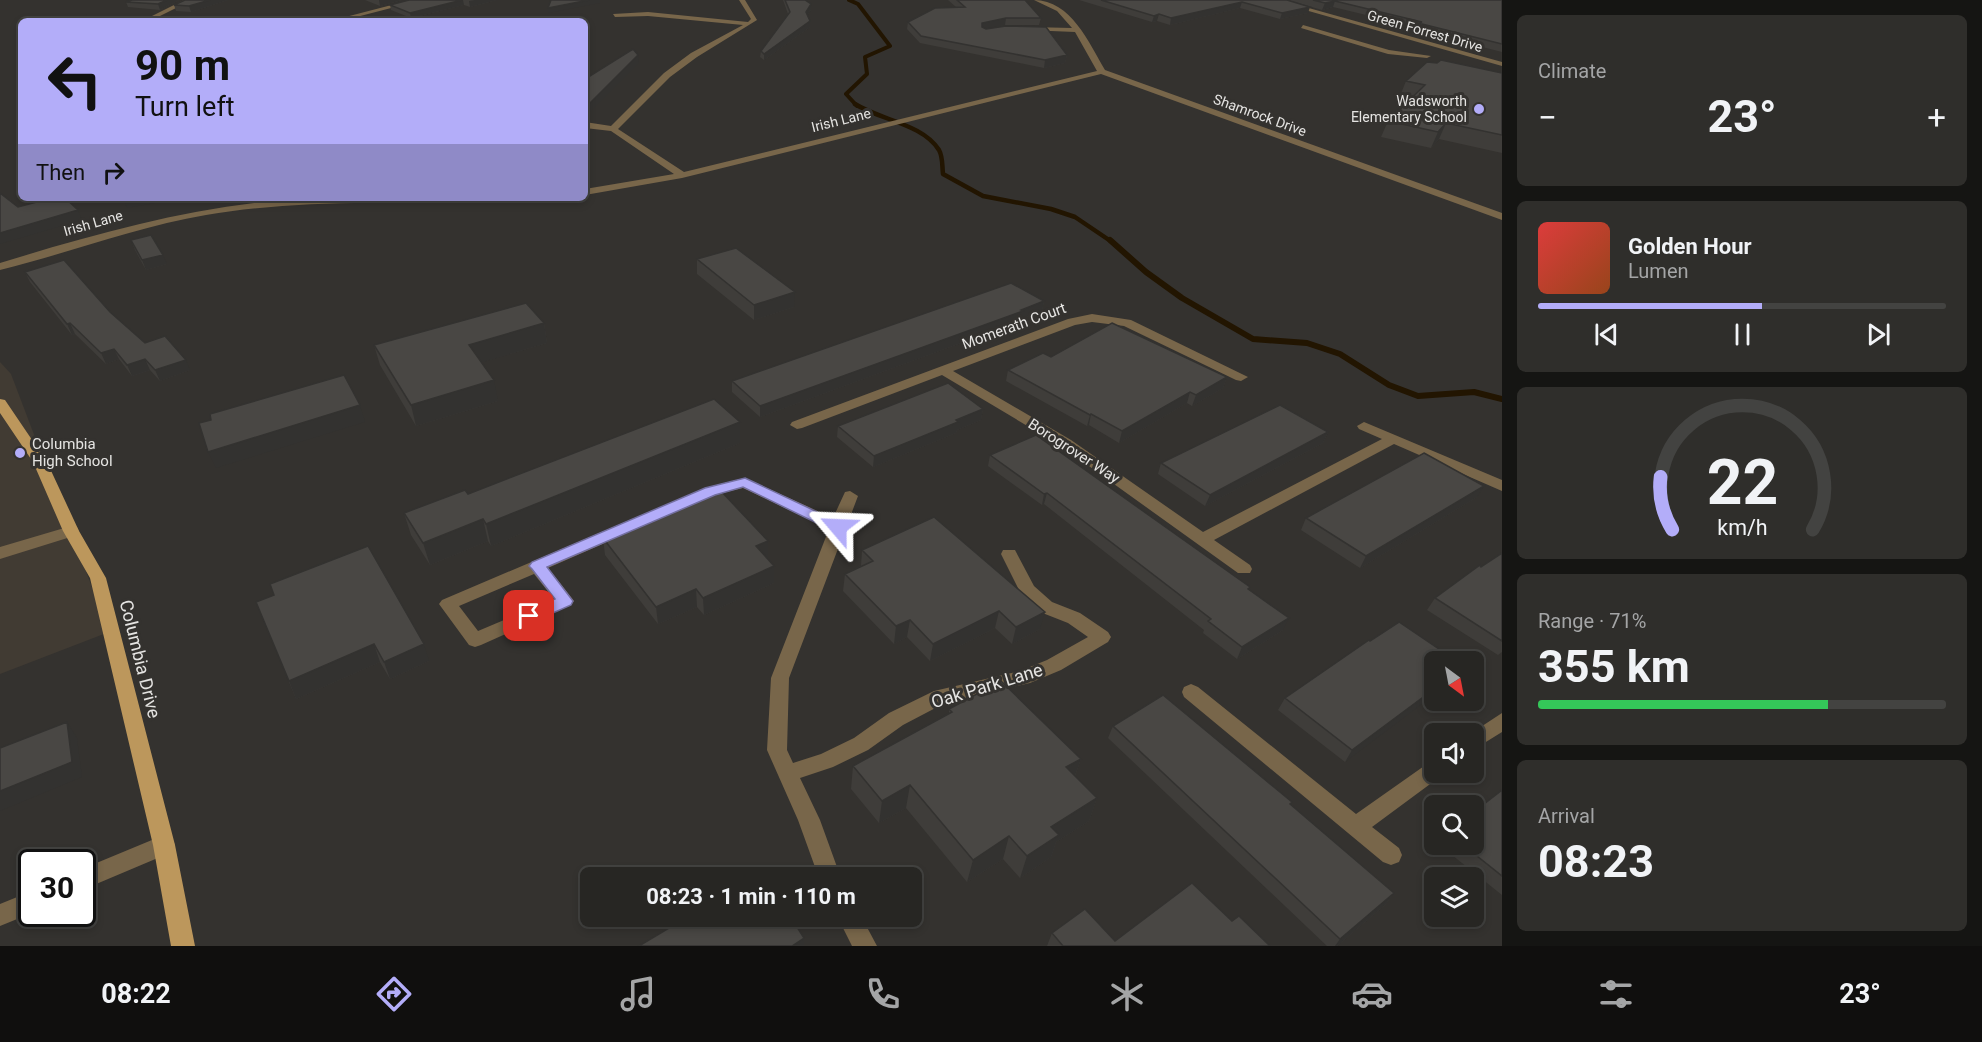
<!DOCTYPE html>
<html lang="en">
<head>
<meta charset="utf-8">
<style>
	:root { --surface:#272623; --page:#2f2e2b; --text:#f1f3f6; --muted:#a4a5a6; --line:#434341; --accent:#b3adf9 }
	body { margin:0; font-family:Roboto,sans-serif; background:var(--page); color:var(--text); height:100vh; display:flex; flex-direction:column; font-size:22px; white-space:nowrap }
	* { box-sizing:border-box; margin:0 }
	p { font-size:20px; color:var(--muted) }
	.icon { flex:none; width:33px; height:33px; fill:none; stroke:currentColor; stroke-width:2; stroke-linecap:round; stroke-linejoin:round }
	.map { position:relative; flex:1; overflow:hidden }
	.sheet { display:flex; flex-direction:column; gap:15px; padding:15px; background:#151513; width:480px }
	.sheet>* { flex:none }
	.top-card { position:absolute; left:18px; top:18px; width:570px; height:183px; border-radius:9px; box-shadow:0 3px 9px #0003,0 0 0 2px var(--line); background:#b3adf9; color:#111; overflow:hidden }
	.needle { width:39px; rotate:148deg }
	.fabs { position:absolute; left:1424px; top:651px; display:grid; gap:12px }
	.fabs a { display:grid; place-items:center; width:60px; height:60px; border-radius:9px; background:var(--surface); box-shadow:0 3px 9px #0003,0 0 0 2px var(--line); font-size:30px }
	.speed { position:absolute; left:18px; top:849px; display:flex; gap:12px; font-size:30px; font-weight:700; text-align:center }
	.speed>* { display:grid; place-content:center; width:78px; height:78px; border-radius:50%; background:var(--surface); box-shadow:0 3px 9px #0003,0 0 0 2px var(--line); line-height:1 }
	.speed .limit { border:3px solid #111; border-radius:9px; background:#fff; color:#111 }
	.pin { position:absolute; display:grid; place-items:center; width:51px; height:51px; color:#fff; margin:-26px; border-radius:12px; box-shadow:0 3px 9px #0006 }
	.me { position:absolute; width:66px; margin:-33px; rotate:296deg; stroke-linejoin:round; filter:drop-shadow(0 0 4px #0008) }
	.turn { display:flex; align-items:center; gap:21px; height:126px; padding:0 18px; font-size:27px }
	.turn .icon { width:78px; height:78px; stroke-width:2.5 }
	.turn b { display:block; font-size:42px; line-height:51px }
	.then { display:flex; align-items:center; height:57px; padding:0 18px; background:#0003; gap:12px; font-size:22px }
	.big { font-size:45px; font-weight:700; line-height:1.1 }
	.sheet .card { flex:1; display:flex; flex-direction:column; justify-content:center; gap:9px; min-width:0; padding:0 21px; border-radius:9px; background:var(--page) }
	.sheet .dial { align-items:center; gap:0 }
	.dial svg { height:156px; overflow:visible; fill:none; stroke:var(--line); stroke-width:7; stroke-linecap:round; text-anchor:middle }
	.dial text { fill:var(--text); stroke:none }
	.song { display:flex; align-items:center; gap:18px }
	.cover { width:72px; height:72px; border-radius:9px; background:linear-gradient(135deg,hsl(0 70% 55%),hsl(20 70% 35%)) }
	.played { height:6px; border-radius:3px; background:linear-gradient(90deg,var(--accent) 55%,var(--line) 55%) }
	.keys { display:flex; justify-content:space-around; direction:ltr }
	.heat { display:flex; justify-content:space-between; align-items:center; font-size:33px; direction:ltr }
	.charge { height:9px; border-radius:4px; background:linear-gradient(90deg,#34c759 71%,var(--line) 0) }
	.trip { position:absolute; left:580px; top:867px; width:342px; height:60px; border-radius:9px; background:var(--surface); box-shadow:0 3px 9px #0003,0 0 0 2px var(--line); font-weight:700; line-height:60px; text-align:center }
	.tabs { display:flex; height:96px; justify-content:space-around; align-items:center; background:#100f0e; color:var(--muted) }
	.tabs .icon { width:42px; height:42px }
	.tabs .selected { color:var(--accent) }
	.tabs b { font-size:27px; color:var(--text) }
	main { display:flex; flex:1; min-height:0 }
	.map>svg:first-child { display:block }
</style>
</head>
<body>
<main>
<div class="map">
<svg width="1502" height="946" viewBox="0 0 1502 946">
	<rect width="100%" height="100%" fill="#34322f"/>
	<path fill="#413b33" d="M0 362 11 374 109 632 0 674Z"/>
	<g fill="none" stroke-linecap="round" stroke-linejoin="round">
		<path stroke="#221501" stroke-width="4" d="M849 0 858 4 890 46 865 57 867 74 846 94 857 106"/>
		<path stroke="#221501" stroke-width="4.5" d="M855 104C880 120 923 124 939 150 943 157 942 166 943 174L983 196 1051 209 1075 217 1112 242"/>
		<path stroke="#221501" stroke-width="6" d="M1110 240 1146 272 1182 298 1253 339 1307 343 1340 354 1389 385 1418 396 1474 392 1502 399"/>
		<path fill="#78664a" fill-rule="evenodd" d="M184 0H192L150 21H142Z
			M411 0H422L341 21H330Z
			M739 0H745L757 20 697 57 670 77 618 129 684 172 1097 71 1075 32 1027 30 1029 27 1072 28 1057 11 1034 0C1071 0 1089 43 1105 70L1502 213V220L1101 74 682 178 585 195V189L674 174 611 131 585 128V122L611 126 664 73 691 53 743 25 648 16 615 17 613 14 648 12 748 22 751 19Z
			M1270 0H1280L1502 62V66Z
			M1303 25 1389 50 1431 56 1427 58 1388 54 1301 28Z
			M318 198H488L483 201C391 204 297 199 206 215 136 227 69 253 0 270V263C105 231 208 202 318 198Z
			M1092 314 1131 320 1248 377 1241 381 1236 380 1124 326 1092 322 1075 325 953 371 1071 440 1203 532 1382 439 1359 429 1357 426 1364 422 1502 480V491L1394 444 1214 540 1250 565 1252 569 1250 573H1238L1061 446 942 375 802 428 797 429 790 425 792 422 1068 319Z
			M745 478 833 518 845 492 850 491 858 496 789 678 787 750 793 763 821 754 854 738 889 713 934 691 1020 671 1047 660 1088 637 1068 623 1040 612 1021 594 1001 554 1003 550H1015L1034 586 1052 602 1080 613 1108 632 1111 637 1108 642 1061 670 1030 683 945 703 903 725 868 750 833 767 800 778 820 820 841 878H819L798 820 767 750 771 678 829 529 743 488 714 495 548 568 571 597 574 601 571 605 481 645 475 647 469 645 439 604 442 600 705 488ZM534 574 554 599 478 631 459 606Z
			M71 526 77 527 79 531 77 535 0 559V547Z
			M1191 684 1198 687 1356 814 1427 764 1434 761V772H1443L1441 776 1372 827 1399 848 1402 855 1399 862 1391 865 1383 862 1184 697 1182 692 1184 687Z
			M1502 713V732L1473 750V734H1470Z
			M164 835 172 838 175 845 172 852 82 890V869Z
			M32 891V913L0 926V904Z
			M837 916H861L877 946H852Z"/>
		<path fill="#bc975c" fill-rule="evenodd" d="M0 399 5 400 47 462 79 531 106 578 175 845 195 946H171L153 845 90 578 63 531 33 462 0 413Z"/>
	</g>
	<path fill="#3f3d3a" d="M179 0 160 10 128 7 126 2Z
		M185 0H228L191 12 176 11 174 5Z
		M365 0H402L380 6Z
		M409 0H497L470 7 464 5 411 18 391 10 390 5Z
		M783 0H805L811 4V10L807 15 810 27 764 60 760 57 761 51 788 14Z
		M948 0H1025L1041 18 1039 25H1005L986 29 1067 55 1065 63 1044 68 920 43 907 29 908 22 956 7Z
		M1079 0H1287L1308 13 1280 19 1240 8 1170 25 1157 21 1152 22Z
		M1288 0H1502V52L1415 30 1416 27 1333 7 1322 10Z
		M1502 73V153L1439 139 1431 148 1381 137 1388 121 1411 99 1400 96 1406 81Z
		M131 240 167 264 146 270 135 250Z
		M697 259 794 307 754 320 697 274Z
		M25 272 110 312 145 343 190 370 160 381 150 370 132 376 119 359 106 364 75 334 72 335 30 282Z
		M1044 301 1042 311 1021 319V321L760 417 732 392V381Z
		M544 323 547 343 482 362 498 401 416 426 380 365 374 345Z
		M1051 357 1227 377 1223 388 1192 406 1187 403 1119 443 1089 425 1087 426 1006 381 1008 370Z
		M983 409 981 420 957 430 956 433 873 467 837 437 838 426Z
		M1328 432 1323 443 1205 506 1158 474 1161 463Z
		M740 443 491 546 488 541 430 565 411 535 404 513 468 494Z
		M990 455 1249 590 1283 630 1237 659 1203 633 1204 630 1044 504 1042 505 988 466Z
		M1477 497 1360 568 1301 530 1306 518Z
		M603 538 768 558 774 583 704 615 697 607 658 624 605 555Z
		M862 550 1040 629 1012 644 995 628 930 661 907 637 894 644 843 591 845 574 861 566Z
		M1502 553V652L1498 655 1427 610 1435 598Z
		M256 602 429 661 390 679 380 662 296 699Z
		M1370 641 1458 662 1345 762 1278 710 1285 698Z
		M949 709 1081 759 1075 776 1097 798 1089 821 1056 842 1051 857 1020 878 1003 859 967 882 906 808 879 823 851 789 853 766 949 713Z
		M1113 726 1394 893 1385 905 1337 946H1327L1108 738Z
		M1502 790V895L1442 847 1444 844H1473V815L1479 808Z
		M1232 921 1270 946H1047L1052 933 1115 941Z"/>
	<path fill="#333230" d="M167 0H179L160 10 158 4Z
		M210 0H228L191 12 189 6Z
		M379 0H402L380 6Z
		M463 0 464 5 411 18 410 13Z
		M475 0H497L470 7 469 1Z
		M589 0H600V3L548 13V8Z
		M1335 1 1333 7 1322 10 1325 3Z
		M1242 2 1240 8 1170 25 1171 18Z
		M811 4V10L806 17V12Z
		M1310 7 1308 13 1280 19 1282 13Z
		M1159 14 1157 21 1152 22 1154 16Z
		M1006 18 1005 25 982 30V23Z
		M810 21V27L764 60V54Z
		M638 55 639 63 585 117V108Z
		M1067 55 1065 63 1044 68 1045 60Z
		M1446 123 1439 139 1431 148 1438 132Z
		M123 198H155V203L127 208Z
		M78 210 82 220 0 244V233Z
		M163 255 167 264 146 270 142 260Z
		M795 292 794 307 754 320V305Z
		M1044 301 1042 311 1021 319V321L760 417V406Z
		M70 323 75 334 72 335 67 324Z
		M544 323 547 343 473 365 469 345Z
		M114 349 119 359 106 364 101 353Z
		M145 359 150 370 132 376 127 365Z
		M186 360 190 370 160 381 155 370Z
		M1227 377 1223 388 1192 406 1196 395Z
		M494 380 498 401 416 426 411 405Z
		M1190 392 1187 403 1119 443 1122 431Z
		M360 405 365 422 216 468 208 452Z
		M983 409 981 420 957 430 956 433 873 467 874 456Z
		M1091 414 1089 425 1087 426 1090 415Z
		M740 422V443L491 546 486 524Z
		M1328 432 1323 443 1205 506 1210 495Z
		M1484 486 1477 497 1360 568 1366 556Z
		M1047 493 1044 504 1042 505 1044 494Z
		M483 519 488 541 430 565 423 543Z
		M768 541V558L756 563V546Z
		M774 566V583L704 615 703 598Z
		M696 589 697 607 658 624 656 607Z
		M999 611 995 628 930 661 933 644Z
		M1045 612 1040 629 1012 644 1016 627Z
		M1289 618 1283 630 1237 659 1242 647Z
		M910 620 907 637 894 644 896 626Z
		M374 644 380 662 296 699 289 681Z
		M424 644 429 661 390 679 384 662Z
		M1434 689V695L1345 762 1352 750Z
		M67 722 77 738 82 777 0 811V791Z
		M1081 759 1073 781 1066 767Z
		M910 785 906 808 879 823 882 801Z
		M1097 798 1089 821 1056 842 1051 857 1020 878 1027 856 1051 827Z
		M1009 836 1003 859 967 882 973 860Z
		M1394 893 1385 905 1337 946H1335L1340 939Z
		M804 938V946H792Z"/>
	<path fill="#494744" stroke="#333230" stroke-width="1.5" d="M132 0H167L158 4 126 2Z
		M185 0H210L189 6 174 5Z
		M409 0H462L410 13 390 5Z
		M551 0H589L548 8Z
		M785 0H805L811 4 806 12 810 21 764 54 761 51 790 12Z
		M957 0H1025L1041 18H1006L982 23V27L986 29 1006 26 1046 27 1067 55 1045 60 921 36 908 22 935 8 965 7Z
		M1101 0H1287L1310 7 1282 13 1242 2 1171 18 1159 14 1154 16Z
		M1313 0H1502V44L1418 23 1422 22 1335 1 1325 3Z
		M86 16 88 21H81Z
		M205 16 209 21H182L180 18Z
		M633 49 638 55 585 108V79Z
		M1441 60 1502 73V135L1446 123 1438 132 1388 121 1425 85 1406 81 1427 62 1437 63Z
		M0 193 18 207 52 198H65L78 210 0 233Z
		M151 235 163 255 142 260 131 240Z
		M736 248 795 292 754 305 697 259Z
		M64 260 110 312 145 343 165 336 186 360 155 370 145 359 127 365 114 349 101 353 70 323 67 324 25 272Z
		M1011 283 1044 301 1021 310 1023 311 760 406 732 381Z
		M526 303 544 323 469 345 494 380 411 405 374 345Z
		M1112 323 1227 377 1196 395 1190 392 1122 431 1091 414 1090 415 1008 370 1043 353 1051 357Z
		M344 375 360 405 208 452 199 423 211 420 210 414Z
		M948 383 983 409 956 420 958 422 874 456 838 426Z
		M714 399 740 422 486 524 483 519 423 543 404 513 465 490 468 494Z
		M1280 405 1328 432 1210 495 1161 463Z
		M1036 435 1250 587 1248 589 1289 618 1242 647 1208 621 1211 619 1047 493 1044 494 990 455Z
		M1424 453 1484 486 1366 556 1306 518Z
		M720 490 768 541 756 546 774 566 703 598 696 589 656 607 603 538Z
		M934 517 1045 612 1016 627 999 611 933 644 910 620 896 626 845 574 873 561 862 550Z
		M368 546 424 644 384 662 374 644 289 681 256 602 274 595 270 584Z
		M1502 553V641L1435 598 1480 565 1481 567Z
		M1399 622 1458 662H1434V689L1352 750 1285 698 1369 640 1370 641Z
		M1001 681 1081 759 1066 767 1097 798 1051 827 1059 835 1027 856 1009 836 973 860 910 785 882 801 853 766 952 712 949 709Z
		M1163 695 1292 802 1290 804 1394 893 1340 939 1113 726Z
		M67 722 72 762 0 791V748Z
		M1502 790V876L1462 844H1473V817L1481 810 1479 808Z
		M1192 883 1232 921 1239 916 1270 946H1063L1052 933 1085 909 1115 941Z
		M689 916H790L804 938 792 946H639Z"/>
	<path fill="#b3adf9" stroke="#7470a2" stroke-width="1.5" d="M745 478 843 524 845 527 843 531H833L743 487 715 495 547 567 573 601 571 605 535 621H524L521 616 524 612 555 599 532 569 529 566 532 562 705 488Z"/>
	<g fill="#b3adf9" stroke="#34322f" stroke-width="2">
		<circle cx="1479" cy="109" r="6"/>
		<circle cx="20" cy="453" r="6"/>
	</g>
	<g text-anchor="middle" stroke-width="6" stroke-linejoin="round" paint-order="stroke">
		<g font-size="14" fill="#e5e4e2" stroke="#34322f">
			<text transform="translate(1425 31) rotate(16)" y="5">Green Forrest Drive</text>
			<text transform="translate(1260 115) rotate(20)" y="5">Shamrock Drive</text>
			<text transform="translate(841 120) rotate(-14)" y="5">Irish Lane</text>
			<text transform="translate(93 223) rotate(-16)" y="5">Irish Lane</text>
		</g>
		<g font-size="14" fill="#e5e4e2" stroke="#34322f" text-anchor="end">
			<text x="1467" y="106">Wadsworth<tspan x="1467" dy="16">Elementary School</tspan></text>
		</g>
		<g font-size="15" fill="#e5e4e2" stroke="#34322f">
			<text transform="translate(1014 326) rotate(-20)" y="5">Momerath Court</text>
			<text transform="translate(1074 451) rotate(33)" y="5">Borogrover Way</text>
		</g>
		<g font-size="15" fill="#e5e4e2" stroke="#34322f" text-anchor="start">
			<text x="32" y="449">Columbia<tspan x="32" dy="17">High School</tspan></text>
		</g>
		<g font-size="18" fill="#e5e4e2" stroke="#34322f">
			<text transform="translate(140 659) rotate(76)" y="6">Columbia Drive</text>
			<text transform="translate(987 686) rotate(-17)" y="6">Oak Park Lane</text>
		</g>
	</g>
</svg>
<div class="fabs">
<a><svg class="needle" viewBox="-14 -14 28 28"><path d="M0-13l5 13h-10z" fill="#e53935"/><path d="M0 13l5-13h-10z" fill="#a4a5a6"/></svg></a>
<a><svg class="icon" aria-label="sound" viewBox="0 0 24 24"><path d="M4 9h4l5-4v14l-5-4H4zM17 9q2 3 0 6"/></svg></a>
<a><svg class="icon" aria-label="search" viewBox="0 0 24 24"><circle cx="10" cy="10" r="6"/><path d="M15 15l6 6"/></svg></a>
<a><svg class="icon" aria-label="layers" viewBox="0 0 24 24"><path d="M12 4l9 5-9 5-9-5zM3 14l9 5 9-5"/></svg></a>
</div>
<div class="speed"><div class="limit">30</div></div>
<div class="pin" style="left:529px;top:616px;background:#d93025"><svg class="icon" aria-label="arrive" viewBox="0 0 24 24"><path d="M6 21V4h12l-3 4 3 4H6"/></svg></div>
<svg class="me" style="left:838px;top:527px" viewBox="-20 -20 40 40"><path d="M0-17L14 15 0 8-14 15z" fill="#b3adf9" stroke="#fff" stroke-width="4"/></svg>
<div class="trip">08:23 · 1 min · 110 m</div>
<div class="top-card">
<div class="turn"><svg class="icon" aria-label="left" viewBox="0 0 24 24"><path d="M17 20v-9H6M10 6l-5 5 5 5"/></svg><div><b>90 m</b>Turn left</div></div>
<div class="then">Then<svg class="icon" aria-label="right" viewBox="0 0 24 24"><path d="M7 20v-9h11M14 6l5 5-5 5"/></svg></div>
</div>
</div>
<section class="sheet">
<div class="card"><p>Climate</p>
<div class="heat"><a>−</a><b class="big">23°</b><a>+</a></div>
</div>
<div class="card">
<div class="song"><i class="cover"></i><div><b>Golden Hour</b><p>Lumen</p></div></div>
<div class="played"></div>
<div class="keys"><svg class="icon" aria-label="previous" viewBox="0 0 24 24"><path d="M18 5L8 12l10 7zM5 5v14"/></svg><svg class="icon" aria-label="pause" viewBox="0 0 24 24"><path d="M8 5v14M16 5v14"/></svg><svg class="icon" aria-label="next" viewBox="0 0 24 24"><path d="M6 5l10 7-10 7zM19 5v14"/></svg></div>
</div>
<div class="card dial"><svg viewBox="0 0 100 80">
<path d="M14 69A42 42 0 1 1 86 69"/>
<path d="M14 69A42 42 0 0 1 8 42" stroke="#b3adf9"/>
<text x="50" y="56" font-size="32" font-weight="700">22</text>
<text x="50" y="72" font-size="11">km/h</text>
</svg></div>
<div class="card"><p>Range · 71%</p><b class="big">355 km</b><div class="charge"></div></div>
<div class="card"><p>Arrival</p><b class="big">08:23</b></div>
</section>
</main>
<nav class="tabs">
<b>08:22</b>
<svg class="icon selected" aria-label="directions" viewBox="0 0 24 24"><path d="M12 3l9 9-9 9-9-9zM9 14v-3h6M13 9l2 2-2 2"/></svg>
<svg class="icon" aria-label="music" viewBox="0 0 24 24"><path d="M9 18V5l10-2v13"/><circle cx="6" cy="18" r="3"/><circle cx="16" cy="16" r="3"/></svg>
<svg class="icon" aria-label="phone" viewBox="0 0 24 24"><path d="M5 4h4l2 5-3 2q2 4 5 5l2-3 5 2v4C11 20 4 13 5 4z"/></svg>
<svg class="icon" aria-label="climate" viewBox="0 0 24 24"><path d="M12 3v18M4 7l16 10M4 17L20 7"/></svg>
<svg class="icon" aria-label="car" viewBox="0 0 24 24"><path d="M5 17H2v-5l4-1 3-4h7l3 4 3 1v5h-3M9 17h6M6 11h13"/><circle cx="7" cy="17" r="2"/><circle cx="17" cy="17" r="2"/></svg>
<svg class="icon" aria-label="filters" viewBox="0 0 24 24"><path d="M4 7h16M4 17h16"/><circle cx="9" cy="7" r="2"/><circle cx="15" cy="17" r="2"/></svg>
<b>23°</b>
</nav>
</body>
</html>
